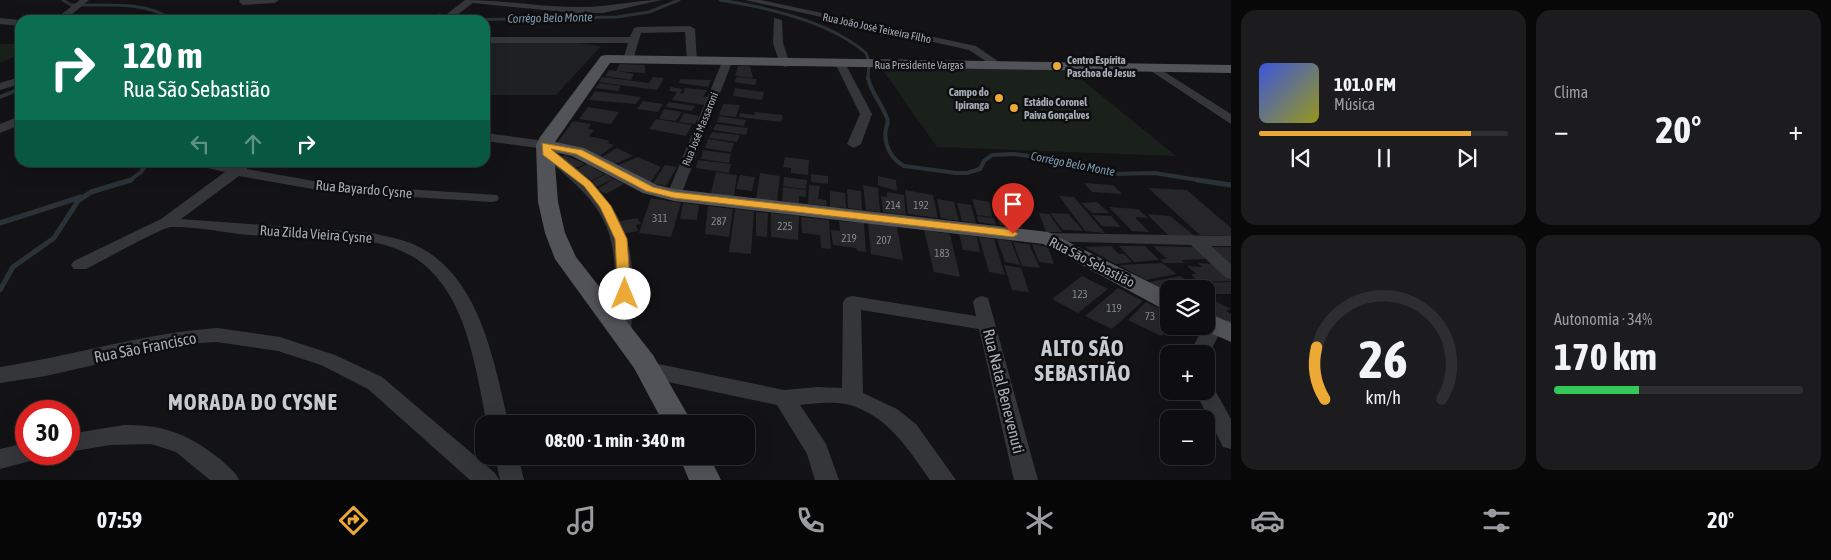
<!DOCTYPE html>
<html lang="pt">
<head>
<meta charset="utf-8">
<style>
	:root { --surface:#0e0e10; --page:#1c1c1e; --text:#f1f3f6; --muted:#9b9c9f; --line:#2e2e30; --accent:#eca935 }
	body { margin:0; font-family:"Asap Condensed",sans-serif; background:var(--page); color:var(--text); height:100vh; display:flex; flex-direction:column; font-size:19px; white-space:nowrap }
	* { box-sizing:border-box; margin:0 }
	p { font-size:16px; color:var(--muted) }
	.icon { flex:none; width:28px; height:28px; fill:none; stroke:currentColor; stroke-width:2; stroke-linecap:round; stroke-linejoin:round }
	.map { position:relative; flex:1; overflow:hidden }
	.side { display:flex; flex-direction:column; gap:10px; padding:10px; background:#080809; width:600px }
	.side>* { flex:none }
	.banner { position:absolute; left:15px; top:15px; width:475px; height:152px; border-radius:15px; box-shadow:0 5px 20px #0002,0 0 0 1px var(--line); background:#0b6e4f; color:#fff; overflow:hidden }
	.tools { position:absolute; left:1160px; top:280px; display:grid; gap:10px }
	.tools a { display:grid; place-items:center; width:55px; height:55px; border-radius:10px; background:var(--surface); box-shadow:0 5px 20px #0002,0 0 0 1px var(--line); font-size:25px }
	.speed { position:absolute; left:15px; top:400px; display:flex; gap:10px; font-size:25px; font-weight:700; text-align:center }
	.speed>* { display:grid; place-content:center; width:65px; height:65px; border-radius:50%; background:var(--surface); box-shadow:0 5px 20px #0002,0 0 0 1px var(--line); line-height:1 }
	.speed .limit { border:8px solid #d22; background:#fff; color:#111 }
	.pin { position:absolute; display:grid; place-items:center; width:42px; height:42px; color:#fff; margin:-51px -21px; border-radius:50% 50% 50% 0; rotate:-45deg; box-shadow:0 0 5px #0007 }
	.pin .icon { rotate:45deg }
	.me { position:absolute; width:55px; margin:-28px; rotate:0deg; stroke-linejoin:round; filter:drop-shadow(0 0 4px #0008) }
	.turn { display:flex; align-items:center; gap:18px; height:105px; padding:0 25px; font-size:22px }
	.turn .icon { width:65px; height:65px; stroke-width:2.5 }
	.turn b { display:block; font-size:35px; line-height:42px }
	.lanes { display:flex; align-items:center; height:48px; padding:0 25px; background:#0003; justify-content:center; gap:25px; direction:ltr }
	.lanes .off { opacity:.35 }
	.big { font-size:38px; font-weight:700; line-height:1.1 }
	.side .card { flex:1; display:flex; flex-direction:column; justify-content:center; gap:8px; min-width:0; padding:0 18px; border-radius:15px; background:var(--page) }
	.side .dial { align-items:center; gap:0 }
	.dial svg { height:130px; overflow:visible; fill:none; stroke:var(--line); stroke-width:7; stroke-linecap:round; text-anchor:middle }
	.dial text { fill:var(--text); stroke:none }
	.song { display:flex; align-items:center; gap:15px }
	.cover { width:60px; height:60px; border-radius:8px; background:linear-gradient(135deg,hsl(230 70% 55%),hsl(60 70% 35%)) }
	.played { height:5px; border-radius:2px; background:linear-gradient(90deg,var(--accent) 85%,var(--line) 85%) }
	.keys { display:flex; justify-content:space-around; direction:ltr }
	.heat { display:flex; justify-content:space-between; align-items:center; font-size:28px; direction:ltr }
	.charge { height:8px; border-radius:4px; background:linear-gradient(90deg,#34c759 34%,var(--line) 0) }
	.side .tiles { flex:1; display:grid; gap:10px; grid-template-columns:repeat(2,1fr) }
	.trip { position:absolute; left:475px; top:415px; width:280px; height:50px; border-radius:15px; background:var(--surface); box-shadow:0 5px 20px #0002,0 0 0 1px var(--line); font-weight:700; line-height:50px; text-align:center }
	.tab-bar { display:flex; height:80px; justify-content:space-around; align-items:center; background:#060606; color:var(--muted) }
	.tab-bar .icon { width:35px; height:35px }
	.tab-bar .on { color:var(--accent) }
	.tab-bar b { font-size:22px; color:var(--text) }
	main { display:flex; flex:1; min-height:0 }
	.map>svg:first-child { display:block }
</style>
</head>
<body>
<main>
<div class="map">
<svg width="1231" height="480" viewBox="0 0 1231 480">
	<rect width="100%" height="100%" fill="#131315"/>
	<path fill="#1f2022" d="M553 40 601 46 556 95H485V41Z"/>
	<path fill="#1a201a" d="M0 44H20V54L0 63Z
		M879 65 1070 70 1176 156 937 147Z"/>
	<g fill="none" stroke-linecap="round" stroke-linejoin="round">
		<path stroke="#2a3238" stroke-width="3" d="M63 0 71 5C103 6 146 0 172 20
			M720 0C765 7 831 22 866 53L869 62 868 79
			M210 20H238
			M419 20 439 15 460 20 617 17 649 12 679 0"/>
		<path stroke="#2a3238" stroke-width="4" d="M868 78C871 93 882 104 887 118 889 122 887 124 886 129 883 144 891 159 904 166L956 173H967L980 169 984 161 992 155 1014 154 1051 159 1108 174 1154 173 1205 181
			M0 97 20 89
			M129 181 141 172 148 162"/>
		<path stroke="#2a3238" stroke-width="5" d="M1197 180 1231 185
			M0 223 81 197
			M0 290 13 267 54 238 78 201 91 192 131 180"/>
	</g>
	<path fill="#262629" d="M620 64 645 65V73L616 71Z
		M738 66H750L753 78 735 76Z
		M609 70 617 71 634 74 631 80 605 76Z
		M602 77 649 83 653 77 664 78 657 90 599 82Z
		M737 77 757 79 755 85 734 82Z
		M680 79 711 80 708 87 679 83Z
		M599 83 621 86 618 91 595 88Z
		M671 87 682 89 680 93 683 94 685 88 707 90 703 97H708L705 105 672 100 677 92 669 91Z
		M735 88 764 92 762 100 733 96Z
		M595 91 641 97 636 104 589 100Z
		M643 101 663 104 658 112 637 109Z
		M669 102 695 106 692 111 666 107Z
		M723 104 740 105 736 117 719 115Z
		M588 107 619 112 611 124 579 119Z
		M664 109 682 112 676 121 659 119Z
		M755 112 783 115 781 122 739 117 740 113 754 115Z
		M684 113 699 116 695 124 679 122Z
		M719 116 746 120 744 126 717 122Z
		M656 119 692 125 686 136 649 129Z
		M573 121 591 124 588 129 594 130 589 136 610 141 607 143 614 145 600 156 557 143Z
		M716 124 748 128 746 135 713 130Z
		M712 132 740 135 737 142 709 138Z
		M708 139 734 143 731 152 705 148Z
		M617 148 633 156 615 164 602 157Z
		M703 150 731 154 729 163 701 159Z
		M565 155 585 164 573 169 561 157Z
		M638 157 661 167 650 183 616 166Z
		M785 157 809 160 808 175 791 173V168L783 167Z
		M698 160 731 164 729 173 696 168Z
		M587 164 604 174 589 182 574 171Z
		M665 165 677 167 666 186 653 183Z
		M716 172 737 175 734 196 711 193Z
		M760 173 780 176 777 201 756 199Z
		M606 174 613 179 596 187 589 183Z
		M811 174 828 176V184L811 182Z
		M740 175 755 177 752 191 736 189Z
		M878 176 896 180 897 191 878 185Z
		M784 177 807 180 806 189 783 186Z
		M614 179 624 184 606 194 597 189Z
		M1084 183 1113 185 1122 194 1092 192Z
		M809 185 820 186 818 199 826 200 827 206 808 204Z
		M863 185 878 188 880 212 866 210Z
		M783 187 806 190V197L799 196V204L782 201Z
		M1148 188 1187 190 1231 228V236L1200 235Z
		M847 189 861 191 862 210 848 208Z
		M905 190 933 195 938 218 908 214Z
		M830 191 845 193 846 208 830 207Z
		M887 192 904 195 906 215 883 212 881 196 887 197Z
		M1059 196 1074 197 1105 233 1085 231Z
		M651 198 681 203 671 237 639 233Z
		M937 199 954 202 959 221 941 218Z
		M972 199 990 202 992 217 977 215Z
		M992 202 1014 205 1022 228 1000 225Z
		M1097 202 1109 213H1092L1081 203Z
		M683 203 699 205 697 220 680 219Z
		M957 203 971 205 976 223 962 221Z
		M708 206 733 209 729 237 705 234Z
		M1109 207 1138 209 1148 218 1135 217 1149 232 1132 231Z
		M735 209 754 211 751 254 729 252Z
		M756 212 768 213 767 237 756 236Z
		M771 213 799 216 798 240 771 237Z
		M1039 213 1049 214 1062 232H1046Z
		M1050 213 1069 214 1083 231 1063 230Z
		M1147 214 1170 216 1195 236 1168 235Z
		M1092 215 1111 216 1121 227 1102 226Z
		M977 216 994 218 996 225 978 222Z
		M801 217 829 220 831 249 821 248 820 235 802 233Z
		M637 218 641 224 636 225 638 231 623 234 616 222Z
		M839 221 864 223 866 252 857 251 856 248 833 245 831 230 840 231Z
		M868 223 897 227 903 260 871 254Z
		M924 230 950 234 960 277 934 272Z
		M959 234 977 237 980 252 963 250Z
		M979 237 994 239 1005 275 989 272Z
		M997 239 1011 241 1020 265 1005 262Z
		M1013 242 1029 244 1040 268 1022 266Z
		M1032 244 1048 247 1054 264 1039 262Z
		M1111 246 1119 254H1124L1132 262 1116 264 1085 247Z
		M1119 246H1145L1159 260 1134 262Z
		M1153 246 1194 247 1208 259 1181 260 1185 263H1164L1160 259H1167Z
		M1209 247H1231V266Z
		M1162 263 1177 274 1146 280 1119 265Z
		M1198 263 1215 264 1231 278V281L1198 282 1191 274H1196L1187 266 1202 267Z
		M1004 265 1021 268 1029 292 1012 290Z
		M1082 276 1108 289 1078 313 1052 299Z
		M1180 276 1199 289H1169V295L1149 282Z
		M1231 282V294H1217L1204 283Z
		M1118 288 1143 301 1112 329 1085 316Z
		M1206 296 1231 309 1226 311 1231 314V323L1206 316Z
		M1146 302 1169 313V326H1172L1161 336 1128 320Z
		M1177 326H1198L1202 328 1195 336 1176 328Z"/>
	<g fill="none" stroke-linecap="round" stroke-linejoin="round">
		<path fill="#35363a" fill-rule="evenodd" d="M80 0H89L65 20H54Z
			M240 0H279L275 3 243 5 239 2Z
			M465 0C503 0 540 7 578 7 606 8 634 0 662 0L603 13H575L473 3 450 20H439Z
			M745 0H761L976 46 1005 66 1004 68H996L969 50Z
			M0 18 20 20V26L0 24Z
			M774 18 782 20 783 43 790 64 789 66 785 67 780 64 773 43Z
			M690 26 695 29 697 61 692 64 687 61 685 32 641 33 633 60 628 63 623 60 628 43H485V37H630L634 28 637 27Z
			M727 59 732 62 681 195 674 199 669 198 667 195 722 62Z
			M841 62 846 65 872 114 861 144 854 148 847 144 860 114 836 65Z
			M1152 64 1231 114V124L1148 69 1147 67Z
			M20 77V84L0 90V83Z
			M20 116V125L0 133V124Z
			M485 133 545 141 552 145 545 149 485 141Z
			M547 149C560 152 574 166 584 175 637 224 635 266 631 333L628 338 621 340 614 338 611 333C620 241 618 214 542 156L540 153 542 150Z
			M192 162H219L234 166 242 163 247 164V169L330 184 497 195 499 198 497 201 492 202 330 192 239 176 181 219 372 233C389 237 408 240 423 249 482 283 494 364 509 424H487C476 373 469 307 429 269 387 228 305 239 250 235 225 233 196 226 171 227 161 228 100 262 86 269H74L71 265 74 261 161 219 225 172 194 165Z
			M1048 233 1231 236V246H1211L1231 264V279L1225 277 1191 245 1042 241 1040 238 1042 235Z
			M852 296 976 316 973 302 976 298 982 296 988 298 1038 480H1014L979 329 861 310 863 393 897 409 916 424 956 480H930C909 450 888 416 850 405 835 401 815 403 800 405L826 444 839 480H815L807 454 777 405 649 378 642 375 639 370 642 365 649 362 784 390 817 387 842 388 843 302 846 298Z
			M1214 319 1231 321V335L1220 333 1206 359V354H1189L1207 321Z
			M217 328 280 337 335 355 382 377 495 473 499 480H470L368 389 321 365 278 351 217 342 185 344 46 376 0 383V367C72 356 144 333 217 328Z
			M1206 383 1212 385 1231 419V449L1223 447 1195 391H1206Z
			M124 425C163 424 191 435 221 460 228 467 235 471 239 480H210L176 452 151 444 110 445 69 452V434Z
			M26 443V454H37L34 460 0 469V449Z
			M495 456H518L524 480H500Z"/>
		<path fill="#515359" fill-rule="evenodd" d="M606 55 1231 65V73L610 63 555 142 584 148 657 185 674 189 1048 232 1169 292V310L1161 308 1043 244 674 201 643 193 572 156 554 152 558 202 565 233 576 257 653 355 693 424H664L634 368 555 259 545 233 538 202 536 145 540 137 601 56Z
			M1206 312 1231 323V342L1197 327 1206 326Z
			M679 456H709L721 480H689Z"/>
	</g>
	<path fill="#eca935" stroke="#996e22" d="M542 143 582 150 653 187 674 192 1013 230 1018 234 1013 237 674 198 646 191 576 154 551 149 591 182 611 206 627 239 631 294 625 299 618 294 615 239 600 207 584 186 543 155Z"/>
	<g fill="#eca935" stroke="#0e0e10" stroke-width="2">
		<circle cx="1057" cy="66" r="5"/>
		<circle cx="999" cy="98" r="5"/>
		<circle cx="1014" cy="108" r="5"/>
	</g>
	<g text-anchor="middle" stroke-width="5" stroke-linejoin="round" paint-order="stroke">
		<g font-size="11" fill="#a5abb5" stroke="#0e0e10">
			<text transform="translate(877 28) rotate(12)" y="4">Rua João José Teixeira Filho</text>
			<text x="919" y="69">Rua Presidente Vargas</text>
			<text transform="translate(700 129) rotate(-68)" y="4">Rua José Massaroni</text>
		</g>
		<g font-size="11" font-weight="bold" fill="#a5abb5" stroke="#0e0e10" text-anchor="start">
			<text x="1067" y="64">Centro Espírita<tspan x="1067" dy="13">Paschoa de Jesus</tspan></text>
			<text x="989" y="96" text-anchor="end">Campo do<tspan x="989" dy="13">Ipiranga</tspan></text>
			<text x="1024" y="106">Estádio Coronel<tspan x="1024" dy="13">Paiva Gonçalves</tspan></text>
		</g>
		<g font-size="11" fill="#848991">
			<text x="893" y="209">214</text>
			<text x="921" y="209">192</text>
			<text x="660" y="222">311</text>
			<text x="719" y="225">287</text>
			<text x="785" y="230">225</text>
			<text x="849" y="242">219</text>
			<text x="884" y="244">207</text>
			<text x="942" y="257">183</text>
			<text x="1080" y="298">123</text>
			<text x="1114" y="312">119</text>
			<text x="1150" y="320">73</text>
		</g>
		<g font-size="12" font-style="italic" fill="#7d99af" stroke="#0e0e10">
			<text transform="translate(550 18) rotate(-1)" y="4">Corrégo Belo Monte</text>
			<text transform="translate(1073 164) rotate(11)" y="4">Corrégo Belo Monte</text>
		</g>
		<g font-size="14" fill="#a5abb5" stroke="#0e0e10">
			<text transform="translate(364 189) rotate(5)" y="5">Rua Bayardo Cysne</text>
			<text transform="translate(316 234) rotate(4)" y="5">Rua Zilda Vieira Cysne</text>
			<text transform="translate(1092 262) rotate(27)" y="5">Rua São Sebastião</text>
		</g>
		<g font-size="16" fill="#a5abb5" stroke="#0e0e10">
			<text transform="translate(145 347) rotate(-11)" y="6">Rua São Francisco</text>
			<text transform="translate(1004 391) rotate(76)" y="6">Rua Natal Benevenuti</text>
		</g>
		<g font-size="22" font-weight="bold" letter-spacing="1" fill="#c6cad1" stroke="#0e0e10">
			<text x="1083" y="356">ALTO SÃO<tspan x="1083" dy="25">SEBASTIÃO</tspan></text>
			<text x="253" y="410">MORADA DO CYSNE</text>
		</g>
	</g>
</svg>
<div class="tools">
<a><svg class="icon" aria-label="layers" viewBox="0 0 24 24"><path d="M12 4l9 5-9 5-9-5zM3 14l9 5 9-5"/></svg></a>
<a>+</a>
<a>−</a>
</div>
<div class="speed"><div class="limit">30</div></div>
<div class="pin" style="left:1013px;top:234px;background:#d93025"><svg class="icon" aria-label="arrive" viewBox="0 0 24 24"><path d="M6 21V4h12l-3 4 3 4H6"/></svg></div>
<svg class="me" style="left:625px;top:294px" viewBox="-20 -20 40 40"><circle r="19" fill="#fff"/><path d="M0-13L10 11 0 6-10 11z" fill="#eca935"/></svg>
<div class="trip">08:00 · 1 min · 340 m</div>
<div class="banner">
<div class="turn"><svg class="icon" aria-label="right" viewBox="0 0 24 24"><path d="M7 20v-9h11M14 6l5 5-5 5"/></svg><div><b>120 m</b>Rua São Sebastião</div></div>
<div class="lanes"><svg class="icon off" aria-label="left" viewBox="0 0 24 24"><path d="M17 20v-9H6M10 6l-5 5 5 5"/></svg><svg class="icon off" aria-label="ahead" viewBox="0 0 24 24"><path d="M12 20V5M6 11l6-6 6 6"/></svg><svg class="icon" aria-label="right" viewBox="0 0 24 24"><path d="M7 20v-9h11M14 6l5 5-5 5"/></svg></div>
</div>
</div>
<section class="side">
<div class="tiles">
<div class="card">
<div class="song"><i class="cover"></i><div><b>101.0 FM</b><p>Música</p></div></div>
<div class="played"></div>
<div class="keys"><svg class="icon" aria-label="previous" viewBox="0 0 24 24"><path d="M18 5L8 12l10 7zM5 5v14"/></svg><svg class="icon" aria-label="pause" viewBox="0 0 24 24"><path d="M8 5v14M16 5v14"/></svg><svg class="icon" aria-label="next" viewBox="0 0 24 24"><path d="M6 5l10 7-10 7zM19 5v14"/></svg></div>
</div>
<div class="card"><p>Clima</p>
<div class="heat"><a>−</a><b class="big">20°</b><a>+</a></div>
</div>
<div class="card dial"><svg viewBox="0 0 100 80">
<path d="M14 69A42 42 0 1 1 86 69"/>
<path d="M14 69A42 42 0 0 1 9 37" stroke="#eca935"/>
<text x="50" y="56" font-size="32" font-weight="700">26</text>
<text x="50" y="72" font-size="11">km/h</text>
</svg></div>
<div class="card"><p>Autonomia · 34%</p><b class="big">170 km</b><div class="charge"></div></div>
</div>
</section>
</main>
<nav class="tab-bar">
<b>07:59</b>
<svg class="icon on" aria-label="directions" viewBox="0 0 24 24"><path d="M12 3l9 9-9 9-9-9zM9 14v-3h6M13 9l2 2-2 2"/></svg>
<svg class="icon" aria-label="music" viewBox="0 0 24 24"><path d="M9 18V5l10-2v13"/><circle cx="6" cy="18" r="3"/><circle cx="16" cy="16" r="3"/></svg>
<svg class="icon" aria-label="phone" viewBox="0 0 24 24"><path d="M5 4h4l2 5-3 2q2 4 5 5l2-3 5 2v4C11 20 4 13 5 4z"/></svg>
<svg class="icon" aria-label="climate" viewBox="0 0 24 24"><path d="M12 3v18M4 7l16 10M4 17L20 7"/></svg>
<svg class="icon" aria-label="car" viewBox="0 0 24 24"><path d="M5 17H2v-5l4-1 3-4h7l3 4 3 1v5h-3M9 17h6M6 11h13"/><circle cx="7" cy="17" r="2"/><circle cx="17" cy="17" r="2"/></svg>
<svg class="icon" aria-label="filters" viewBox="0 0 24 24"><path d="M4 7h16M4 17h16"/><circle cx="9" cy="7" r="2"/><circle cx="15" cy="17" r="2"/></svg>
<b>20°</b>
</nav>
</body>
</html>
